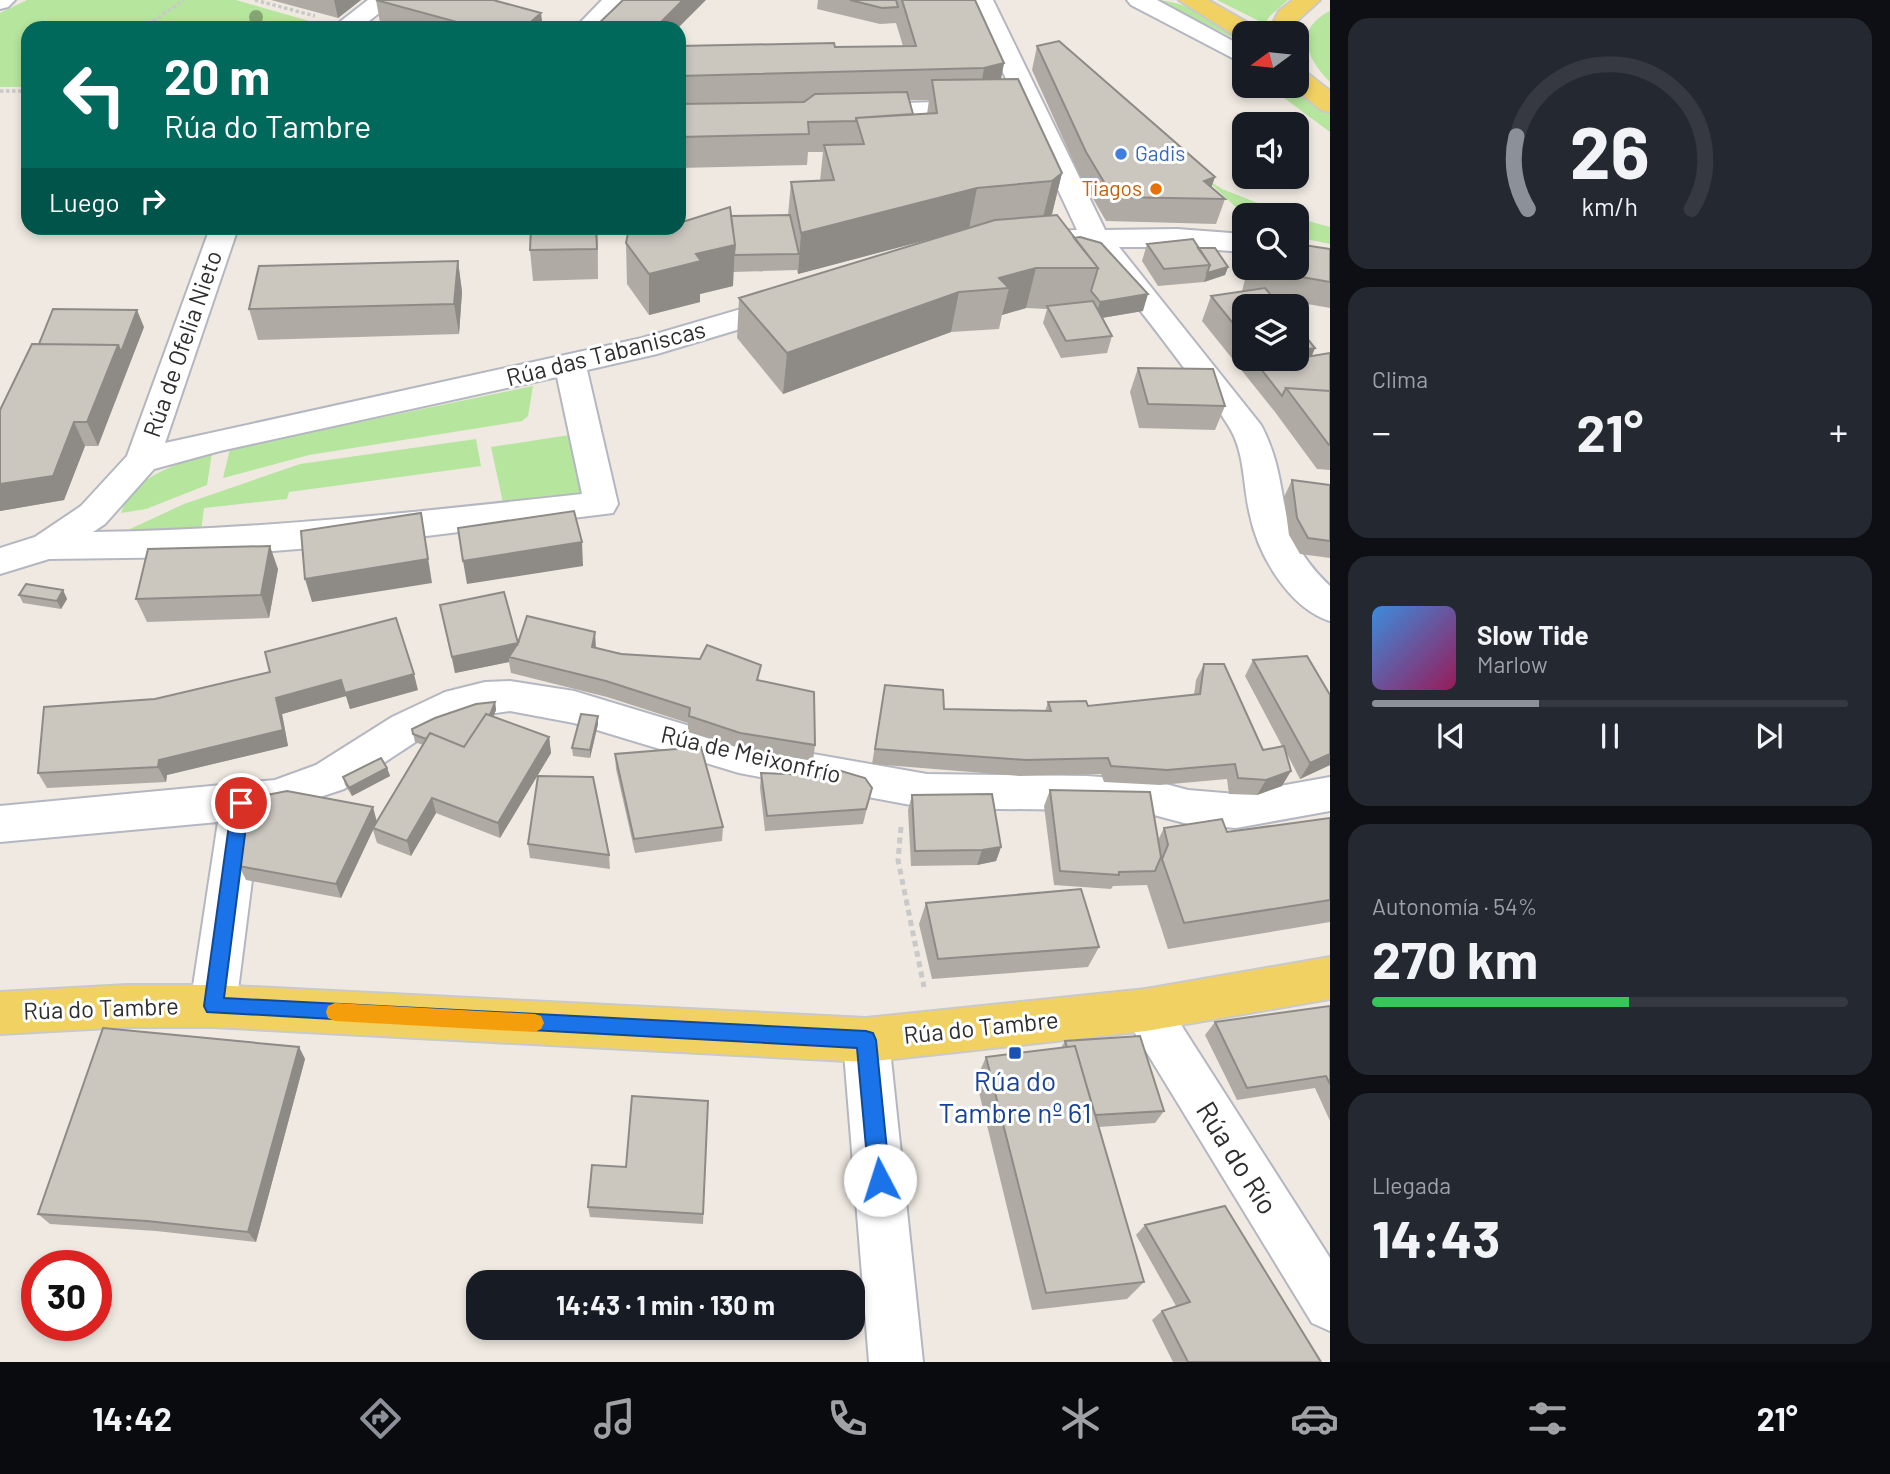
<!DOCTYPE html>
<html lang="es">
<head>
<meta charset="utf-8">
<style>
	:root { --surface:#171b24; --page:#242831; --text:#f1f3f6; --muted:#9ea1a6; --line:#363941; --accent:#8c9099 }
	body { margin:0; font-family:Barlow,sans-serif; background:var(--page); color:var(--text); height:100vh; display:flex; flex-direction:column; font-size:26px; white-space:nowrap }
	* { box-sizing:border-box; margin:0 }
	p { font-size:23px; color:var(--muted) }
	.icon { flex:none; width:38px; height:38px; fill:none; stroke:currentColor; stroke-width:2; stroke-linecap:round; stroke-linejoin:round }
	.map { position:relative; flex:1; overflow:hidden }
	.side { display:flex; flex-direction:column; gap:18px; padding:18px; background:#0d0f14; width:560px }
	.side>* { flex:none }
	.top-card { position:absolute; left:21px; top:21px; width:665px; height:214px; border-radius:21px; box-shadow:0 4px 10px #0003; background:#00695c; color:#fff; overflow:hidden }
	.needle { width:46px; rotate:255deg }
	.controls { position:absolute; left:1232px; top:21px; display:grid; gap:14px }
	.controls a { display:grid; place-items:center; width:77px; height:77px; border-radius:14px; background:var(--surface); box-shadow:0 4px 10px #0003; font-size:35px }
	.speed { position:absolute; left:21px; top:1250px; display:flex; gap:14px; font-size:35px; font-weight:700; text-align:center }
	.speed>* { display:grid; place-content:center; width:91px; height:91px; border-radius:50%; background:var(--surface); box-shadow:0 4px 10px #0003; line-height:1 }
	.speed .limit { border:10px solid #d22; background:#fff; color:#111 }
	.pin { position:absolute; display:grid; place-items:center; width:60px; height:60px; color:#fff; margin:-30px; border:4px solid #fff; border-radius:50%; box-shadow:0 2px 7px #0007 }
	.me { position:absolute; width:77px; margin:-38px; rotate:355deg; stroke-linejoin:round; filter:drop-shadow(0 0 5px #0008) }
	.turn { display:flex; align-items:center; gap:24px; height:147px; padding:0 28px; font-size:32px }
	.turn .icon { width:91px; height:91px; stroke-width:2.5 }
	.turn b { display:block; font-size:49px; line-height:60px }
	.then { display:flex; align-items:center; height:66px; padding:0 28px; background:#0003; gap:14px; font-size:26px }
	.big { font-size:52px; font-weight:700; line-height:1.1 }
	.side .card { flex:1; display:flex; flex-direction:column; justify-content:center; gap:10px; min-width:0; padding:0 24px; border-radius:21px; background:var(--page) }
	.side .dial { align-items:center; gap:0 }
	.dial svg { height:182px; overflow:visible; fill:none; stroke:var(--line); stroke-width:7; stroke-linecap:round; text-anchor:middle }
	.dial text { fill:var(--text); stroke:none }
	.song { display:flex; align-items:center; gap:21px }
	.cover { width:84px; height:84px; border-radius:10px; background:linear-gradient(135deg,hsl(210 70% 55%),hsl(330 70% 35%)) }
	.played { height:7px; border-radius:4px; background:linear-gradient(90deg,var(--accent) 35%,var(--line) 35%) }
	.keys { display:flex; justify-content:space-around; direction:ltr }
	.heat { display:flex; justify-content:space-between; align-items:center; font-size:38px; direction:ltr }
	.charge { height:10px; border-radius:5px; background:linear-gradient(90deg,#34c759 54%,var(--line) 0) }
	.trip { position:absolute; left:466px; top:1270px; width:399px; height:70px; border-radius:21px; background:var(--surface); box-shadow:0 4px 10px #0003; font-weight:700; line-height:70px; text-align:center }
	.dock { display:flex; height:112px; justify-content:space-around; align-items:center; background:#090b0e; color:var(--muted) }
	.dock .icon { width:49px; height:49px }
	.dock .selected { color:var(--accent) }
	.dock b { font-size:32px; color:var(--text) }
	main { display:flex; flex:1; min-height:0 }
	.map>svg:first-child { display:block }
</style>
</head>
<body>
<main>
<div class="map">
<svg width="1330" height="1362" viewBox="0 0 1330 1362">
	<rect width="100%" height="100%" fill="#efe9e1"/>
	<path fill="#b6e59e" d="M27 0H236L327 26 28 28V87H0V13Z
		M1155 0C1183 0 1226 22 1244 43Z
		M1217 0H1288L1269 17 1265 24Z
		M1330 11V82C1307 59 1293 29 1330 11Z
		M1268 86H1284L1330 113V132Z
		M1206 179 1222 189 1289 215H1244Z
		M1297 218 1330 227V244L1297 237Z
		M533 386 528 416 522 421 309 455 223 478 230 449Z
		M576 434 592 493 504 507 491 447Z
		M476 439 481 466 289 492 287 499 204 508 201 531 150 534 130 529 184 504 300 464Z
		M212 453 207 485 146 509 121 513C133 475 178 464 212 453Z"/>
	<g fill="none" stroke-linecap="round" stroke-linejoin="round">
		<g stroke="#b4b7c1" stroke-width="4">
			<path id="minor" d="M0 0H15L8 7 0 9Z
				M368 0H396L360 28H332Z
				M602 0H628L601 28H575Z
				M969 0H993L1105 230 1177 229 1244 234V252L1177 247H1119L1261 425C1295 489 1268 528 1330 586V621C1289 608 1258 555 1250 515 1243 487 1245 457 1232 432 1221 411 1202 391 1187 372 1155 329 1123 287 1088 247L1021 248 1011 245 1007 239 1011 233 1077 230Z
				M1127 0H1157L1244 47V64L1131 5Z
				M979 101 988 103 992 109 988 115 861 120 852 118 848 112 852 106 861 104Z
				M210 228H238L165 443 642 338 789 295 800 297 804 304 800 311 657 354 587 370 618 504 613 513 361 544 199 557 49 559 0 574V548L35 537 81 506 127 456ZM557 377 582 494C419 512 257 530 93 532L105 524 154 469 220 451Z
				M510 681 574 691 739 741 927 774 1087 776 1154 781 1188 790 1236 794 1330 777V811L1236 828 1188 824 1154 815 1087 810 927 808 739 773 574 723 510 711 467 717 420 739 344 789 260 817 236 1006 229 1021 213 1027 197 1021 190 1006 218 822 0 842V806L275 780 316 765 392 717 445 692 485 682Z
				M1146 989 1162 995 1330 1258V1331L1312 1323 1130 1025 1123 1010 1130 995Z
				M866 1018 882 1025 889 1040 923 1362H869L843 1040 850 1025Z"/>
		</g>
		<g stroke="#c9c9c9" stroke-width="4">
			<path id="major" d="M1179 0H1208L1257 28 1260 33H1244V39L1239 38Z
				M1293 0H1320L1298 20 1292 33H1268L1279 11Z
				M1297 69 1306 72 1330 91V112L1321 110 1292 86H1297Z
				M1330 957V999L1146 1031 866 1062 213 1027H127L0 1034V992L127 985H213L866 1018 1146 989Z"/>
		</g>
		<path stroke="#c9c9c9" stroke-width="3.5" stroke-dasharray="3.5 2.5" stroke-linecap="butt" d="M255 0 315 16
			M143 28 184 0
			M0 91H28"/>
		<path stroke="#c9c9c9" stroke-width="5" stroke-dasharray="6 4.5" stroke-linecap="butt" d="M901 827 898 860 924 987"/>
		<use href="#minor" fill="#fff" fill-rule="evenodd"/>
		<use href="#major" fill="#f2d163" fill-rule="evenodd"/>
	</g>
	<circle fill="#84a574" cx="256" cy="17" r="7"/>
	<path fill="#afaba4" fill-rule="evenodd" d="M271 0H361L338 18Z
		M376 0 543 28H381Z
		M818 0H975L1004 63 1001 79 1062 173 1052 214 1049 216 1074 238 1143 311 1102 318 1112 336 1107 353 1061 358 1043 323 1047 309 1026 308 1002 315 999 329 951 332 783 394 737 338 739 298 947 234 798 274 797 270 733 272V286L700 294V302L649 315 627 284 626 243 731 216 788 215 791 182 820 181 823 152H808L807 165 679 168V46H903L896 23 880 24 817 9ZM909 100H929L927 114H913Z
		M1037 46 1215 177 1211 188 1225 199 1216 224 1106 221 1080 176 1032 70Z
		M101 228H183V229H102Z
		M597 228 598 279 533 281 530 250Z
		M1147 244 1198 248 1228 267 1225 275 1204 282 1158 286 1142 261Z
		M1330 249V308L1274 298 1244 306V359H1297L1315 348 1312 356 1330 353V470L1317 469 1275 412 1202 321 1211 296 1242 291 1248 268H1297Z
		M458 261 462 292 459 334 258 340 249 309Z
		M144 327 98 446H85L64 500 0 511V410L39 344Z
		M1138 368 1225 406 1215 430 1139 428 1130 392Z
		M1292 480 1330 485V558L1300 554 1289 535 1284 497Z
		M278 569 269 618 147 622 136 599Z
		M63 590 67 599 61 609 23 603 19 595Z
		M440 605 518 643 596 648 760 681 815 745 813 761 739 748 688 732V723L607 697 511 673 509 662 455 673Z
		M1253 660 1330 695V765L1300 779 1286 752 1282 786 1257 795 1229 794 1227 779 1160 785 1104 782 1101 774 1020 776 872 764 885 685 944 709 1045 711 1048 702 1088 706 1194 695 1196 680 1204 664 1263 750 1282 746 1245 676Z
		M418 690 350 709 346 696 282 714 288 746 167 775 166 782 47 788 38 773 44 707Z
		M495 702 496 710 493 717 549 737 551 753 500 838 436 813 411 856 377 843 373 830 341 898 246 880 239 866 377 821 423 745 415 742 412 729Z
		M598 716V724L590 758 573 756 572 748Z
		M615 754 723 827 722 841 635 853 616 769Z
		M387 768 390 776 352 796 345 785 343 777Z
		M831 768 872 788 863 824 765 831 760 788 761 773 830 776Z
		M1050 790 1158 840 1164 828 1227 832 1330 818V922L1168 949 1147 885 1113 886 1111 889 1054 885 1044 806Z
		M912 795 1001 847 996 861 977 865 911 866 908 810Z
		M528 844 609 855 610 869 530 858Z
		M926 903 1099 947 1088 967 932 979 919 924Z
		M1330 1006V1121L1315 1088 1237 1100 1205 1035 1215 1022Z
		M1065 1041 1164 1111 1155 1123 1099 1127 1144 1282 1127 1299 1032 1310 976 1080 986 1057 1061 1048Z
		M299 1047 305 1059 256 1242 156 1231 50 1224 38 1214Z
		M708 1101 703 1224 590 1217 588 1207 626 1167Z
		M1145 1225 1321 1362H1173L1152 1320 1162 1311 1176 1306 1136 1235Z"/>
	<path fill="#8e8b86" d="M334 0H361L338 18Z
		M683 0H706L678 28H655Z
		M541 13 543 28H524Z
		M1004 63 998 93 979 98 984 68Z
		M1062 173 1052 214 1042 221 1052 181Z
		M1215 177 1207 199 1204 181Z
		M977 188 969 229 798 274 801 233Z
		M596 228H597L598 279 597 249Z
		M735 245 733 286 700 294V302L649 315V274L696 254Z
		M458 261 462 292 459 334 454 304Z
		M1228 267 1225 275 1204 282 1207 273Z
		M1036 268 1026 308 1002 315 1009 288 999 278Z
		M959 292 951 332 783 394 787 353Z
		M1148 294 1143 311 1095 319 1100 302Z
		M137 310 144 327 98 446 87 422 118 345Z
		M1315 348 1304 372 1258 365 1261 359H1297V351Z
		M74 422 85 446 64 500 0 511V484Z
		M421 513 432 583 312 602 305 579Z
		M582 542 583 566 467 584 463 561Z
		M270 546 278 569 269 618 261 595Z
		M63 590 67 599 61 609 57 601Z
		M595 632 596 648 592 647Z
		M518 643 509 657V662L455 673 452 657Z
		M414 674 418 690 350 709 346 696 282 714 288 746 167 775 166 782 158 767 159 760 276 698 341 680Z
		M495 702 496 710 488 729 467 762Z
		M598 716V724L590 758V750Z
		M549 737 551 753 500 838 498 823Z
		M1330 754V765L1300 779 1310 763Z
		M387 768 390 776 352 796 349 788Z
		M1291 771 1282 786 1257 795 1266 780Z
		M432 798 436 813 411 856 407 841Z
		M373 807 377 822 373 828V830L341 898 336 884Z
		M1001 847 996 861 977 865 982 850Z
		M299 1047 305 1059 256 1242 248 1232Z"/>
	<path fill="#cbc7bf" stroke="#8e8b86" stroke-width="2" d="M376 0H493L541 13 524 28H479Z
		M623 0H683L655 28H594Z
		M850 0H896L898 7 882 8Z
		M902 0H975L1004 63 984 68 679 76V46L834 43 835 47 916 46Z
		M1059 41 1215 177 1204 181 1225 199 1113 197 1086 152 1037 46Z
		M1018 79 1062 173 1052 181 977 188 801 233 791 182 834 180 824 145 864 144 856 118 937 113 932 80Z
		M907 92 913 114 856 118V121L808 122 809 134 679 137V104L804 102 815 94Z
		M730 207 735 245 696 254 701 261 649 274 626 243 628 233 647 228H679V223Z
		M790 215 799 254 734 255 735 245 731 216Z
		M1057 215 1098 268H1036L999 278 1009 288 959 292 787 353 739 298 995 220Z
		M531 228H596L597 249 530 250Z
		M1080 237 1101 243 1148 294 1100 302 1091 291 1098 268 1074 238Z
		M1193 239 1210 265 1164 269 1147 244Z
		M1297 244 1330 249V282L1251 268H1297Z
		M1198 248H1215L1228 267 1207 273 1210 265Z
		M458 261 454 304 249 309 259 266Z
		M1265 288 1280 306H1244V337L1211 296Z
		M1093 301 1112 336 1066 341 1047 306Z
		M53 309 137 310 121 352 118 345 39 344Z
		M1297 326 1315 348 1297 351Z
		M32 344 118 345 87 422H74L53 476 0 484V410Z
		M1330 353V391L1286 388 1282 396 1258 365Z
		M1138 368 1213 369 1225 406 1148 404Z
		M1286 388 1330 391V445H1329Z
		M1292 480 1330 485V541L1308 538 1297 518Z
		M574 511 582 542 463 561 458 528Z
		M421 513 428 559 305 579 301 531Z
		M270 546 261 595 136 599 148 549Z
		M26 584 63 590 57 601 19 595Z
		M504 592 518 643 527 616 595 632 592 647 621 654 700 659 707 645 761 665 757 680 814 692 815 745 740 733 689 716 690 708 606 681 509 657 518 643 452 657 440 605Z
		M396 618 414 674 345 693 341 680 276 698 283 730 159 760 158 767 38 773 44 707 155 699 270 672 265 652Z
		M1307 656 1330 695V754L1310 763 1253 660Z
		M1204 664H1224L1263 750 1284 746 1291 771 1266 780 1238 778 1235 764 1167 770 1111 766 1108 758 1026 760 875 749 885 685 943 690 944 709 1051 711 1048 702 1086 701 1088 706 1200 694Z
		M495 702 490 715 486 714 464 747 430 733 426 739 413 734 412 729 435 718 476 704Z
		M486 714 549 737 498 823 432 798 407 841 373 828 430 733 464 747Z
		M581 714 598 716 590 750 572 748Z
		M701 747 723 827 634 839 615 754Z
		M381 758 387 768 349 788 343 777Z
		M831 768 865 778 872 788 866 809 767 816 761 773 833 776Z
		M538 776 593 777 609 855 528 844Z
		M1050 790 1150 792 1161 857 1155 871 1119 872V875L1060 871Z
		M287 791 373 807 336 884 239 866 245 820 262 796Z
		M992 794 1001 847 982 850 915 851 912 795Z
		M1330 818V900L1184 923 1162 859 1168 845 1164 828 1222 819 1227 832Z
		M1081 889 1099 947 938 959 926 903Z
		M1330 1006V1084L1326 1076 1247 1088 1215 1022Z
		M103 1028 299 1047 248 1232 147 1221 38 1214Z
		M1140 1036 1164 1111 1095 1115 1075 1046 1067 1047 1065 1041Z
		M1075 1046 1144 1282 1046 1293 986 1057Z
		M632 1096 708 1101 703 1214 588 1207 592 1165 626 1167Z
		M1225 1206 1321 1362H1188L1162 1311 1190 1302 1145 1225Z"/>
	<path fill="#1a73e8" stroke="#114b97" stroke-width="2" d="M241 796 249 803 224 998 866 1031 873 1033 876 1040 890 1180 887 1188 880 1191 872 1188 869 1180 857 1048 207 1012 204 1006 232 803Z"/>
	<path fill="#f59e0b" d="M335 1003 535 1014 541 1016 544 1023 541 1029 535 1032 335 1021 328 1018 326 1012 328 1006Z"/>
	<circle fill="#3f7fe0" stroke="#fff" stroke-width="2.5" cx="1121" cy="154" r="7"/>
	<circle fill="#e8710a" stroke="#fff" stroke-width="2.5" cx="1156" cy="189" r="7"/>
	<rect fill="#1a4fb4" stroke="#fff" stroke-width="2.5" x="1008" y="1046" width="14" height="14" rx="3.5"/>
	<g text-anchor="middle" stroke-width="6" stroke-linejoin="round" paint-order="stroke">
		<g font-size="21" fill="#366cbe" stroke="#fff" text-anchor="start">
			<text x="1135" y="161">Gadis</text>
		</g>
		<g font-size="21" fill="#c56008" stroke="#fff" text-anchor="end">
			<text x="1142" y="196">Tiagos</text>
		</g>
		<g font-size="24" fill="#2e2e2e" stroke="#fff">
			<text transform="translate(183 344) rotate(-71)" y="8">Rúa de Ofelia Nieto</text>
			<text transform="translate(606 354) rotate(-14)" y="8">Rúa das Tabaniscas</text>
			<text transform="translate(751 755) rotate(13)" y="8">Rúa de Meixonfrío</text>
			<text transform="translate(101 1009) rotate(-2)" y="8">Rúa do Tambre</text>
			<text transform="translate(981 1028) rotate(-6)" y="8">Rúa do Tambre</text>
		</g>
		<g font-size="28" fill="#164399" stroke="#fff">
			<text x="1015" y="1091">Rúa do<tspan x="1015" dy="32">Tambre nº 61</tspan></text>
		</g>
		<g font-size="28" fill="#2e2e2e" stroke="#fff">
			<text transform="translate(1237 1158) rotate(58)" y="10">Rúa do Río</text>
		</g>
	</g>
</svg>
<div class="controls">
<a><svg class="needle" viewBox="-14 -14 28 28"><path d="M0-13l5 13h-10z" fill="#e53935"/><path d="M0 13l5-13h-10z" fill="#9ea1a6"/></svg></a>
<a><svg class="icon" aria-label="sound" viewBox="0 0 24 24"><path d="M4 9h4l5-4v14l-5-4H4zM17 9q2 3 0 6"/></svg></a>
<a><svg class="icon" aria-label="search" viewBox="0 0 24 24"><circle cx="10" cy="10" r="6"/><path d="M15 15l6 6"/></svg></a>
<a><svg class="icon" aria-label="layers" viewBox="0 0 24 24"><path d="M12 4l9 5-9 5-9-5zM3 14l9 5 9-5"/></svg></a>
</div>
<div class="speed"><div class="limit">30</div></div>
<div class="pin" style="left:241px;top:803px;background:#d93025"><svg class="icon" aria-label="arrive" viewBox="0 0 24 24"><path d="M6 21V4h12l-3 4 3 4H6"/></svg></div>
<svg class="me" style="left:880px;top:1180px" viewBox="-20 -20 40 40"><circle r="19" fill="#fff"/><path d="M0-13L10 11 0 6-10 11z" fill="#1a73e8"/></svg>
<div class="trip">14:43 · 1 min · 130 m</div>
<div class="top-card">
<div class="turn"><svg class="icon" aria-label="left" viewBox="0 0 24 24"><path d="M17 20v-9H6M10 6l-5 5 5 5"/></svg><div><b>20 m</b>Rúa do Tambre</div></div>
<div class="then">Luego<svg class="icon" aria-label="right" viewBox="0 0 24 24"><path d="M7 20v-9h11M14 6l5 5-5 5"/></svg></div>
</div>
</div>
<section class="side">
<div class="card dial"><svg viewBox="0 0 100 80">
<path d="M14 69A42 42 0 1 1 86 69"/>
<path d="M14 69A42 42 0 0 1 9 37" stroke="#8c9099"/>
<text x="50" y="56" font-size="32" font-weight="700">26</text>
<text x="50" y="72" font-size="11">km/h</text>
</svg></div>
<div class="card"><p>Clima</p>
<div class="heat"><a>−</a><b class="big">21°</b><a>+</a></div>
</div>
<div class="card">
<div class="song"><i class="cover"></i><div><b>Slow Tide</b><p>Marlow</p></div></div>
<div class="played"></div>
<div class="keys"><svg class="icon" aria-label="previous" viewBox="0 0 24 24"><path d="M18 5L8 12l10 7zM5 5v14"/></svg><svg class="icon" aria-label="pause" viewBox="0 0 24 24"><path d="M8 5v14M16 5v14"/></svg><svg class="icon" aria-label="next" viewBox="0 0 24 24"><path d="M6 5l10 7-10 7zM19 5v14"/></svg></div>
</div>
<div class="card"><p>Autonomía · 54%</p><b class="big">270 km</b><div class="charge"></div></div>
<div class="card"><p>Llegada</p><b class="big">14:43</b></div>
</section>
</main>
<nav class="dock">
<b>14:42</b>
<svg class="icon selected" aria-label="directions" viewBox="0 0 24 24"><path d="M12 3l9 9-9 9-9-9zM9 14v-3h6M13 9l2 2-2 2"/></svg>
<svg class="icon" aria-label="music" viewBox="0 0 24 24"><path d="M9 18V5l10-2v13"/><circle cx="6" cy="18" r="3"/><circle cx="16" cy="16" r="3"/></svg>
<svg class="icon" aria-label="phone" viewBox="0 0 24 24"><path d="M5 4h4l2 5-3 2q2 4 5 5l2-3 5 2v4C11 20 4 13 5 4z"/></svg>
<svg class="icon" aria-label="climate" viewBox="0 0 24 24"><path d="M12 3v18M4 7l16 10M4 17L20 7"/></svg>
<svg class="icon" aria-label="car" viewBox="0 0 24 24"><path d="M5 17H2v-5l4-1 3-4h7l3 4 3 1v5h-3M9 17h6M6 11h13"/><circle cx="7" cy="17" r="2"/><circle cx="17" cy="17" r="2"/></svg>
<svg class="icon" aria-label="filters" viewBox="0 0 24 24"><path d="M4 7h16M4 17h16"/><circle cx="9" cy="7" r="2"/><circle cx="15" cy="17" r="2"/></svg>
<b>21°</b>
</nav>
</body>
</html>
